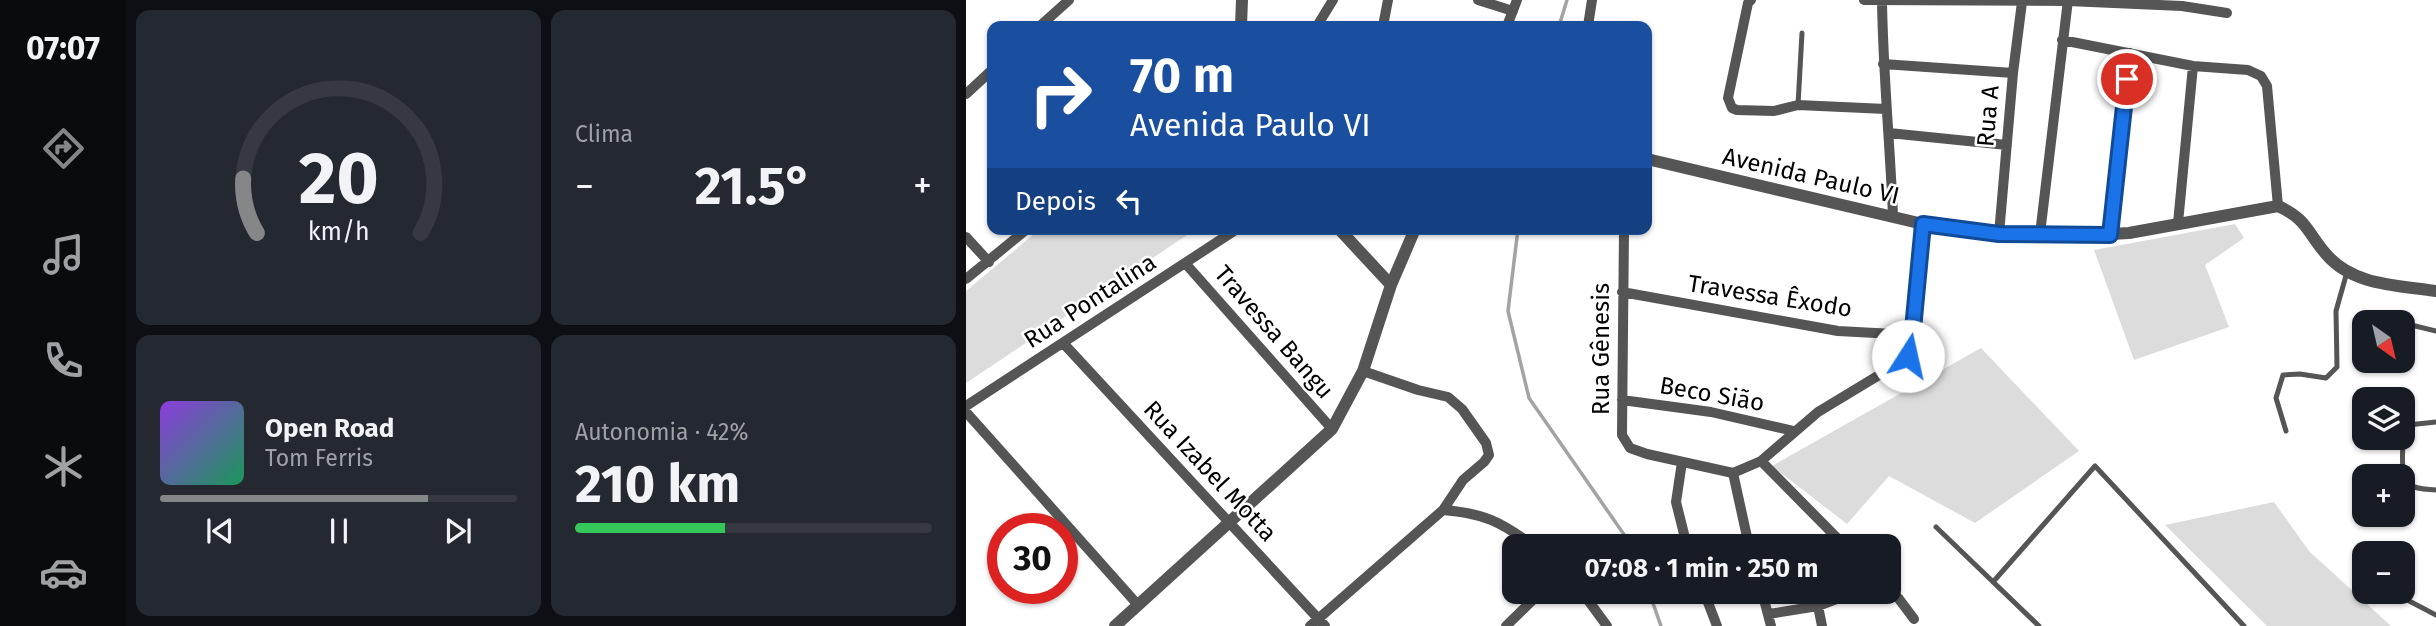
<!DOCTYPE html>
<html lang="pt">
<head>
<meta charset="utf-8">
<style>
	:root { --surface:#171b24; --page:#242831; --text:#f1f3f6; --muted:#9ea1a6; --line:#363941; --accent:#858687 }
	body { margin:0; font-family:"Fira Sans",sans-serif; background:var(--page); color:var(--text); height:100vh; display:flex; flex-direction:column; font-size:26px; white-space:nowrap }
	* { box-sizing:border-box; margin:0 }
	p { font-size:23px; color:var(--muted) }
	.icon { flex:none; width:38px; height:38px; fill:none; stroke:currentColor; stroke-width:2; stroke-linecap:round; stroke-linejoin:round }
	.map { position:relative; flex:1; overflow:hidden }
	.panel { display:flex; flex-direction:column; gap:10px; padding:10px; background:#0d0f14; width:840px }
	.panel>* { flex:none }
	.guide { position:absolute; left:21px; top:21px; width:665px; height:214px; border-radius:14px; box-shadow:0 2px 5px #0004; background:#1a4fa0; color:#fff; overflow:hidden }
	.needle { width:46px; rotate:146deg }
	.tools { position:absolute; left:1386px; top:310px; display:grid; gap:14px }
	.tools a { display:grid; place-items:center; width:63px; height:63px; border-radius:14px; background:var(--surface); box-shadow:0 2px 5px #0004; font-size:35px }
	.speed { position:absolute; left:21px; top:513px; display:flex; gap:14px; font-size:35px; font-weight:700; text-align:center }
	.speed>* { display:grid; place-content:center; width:91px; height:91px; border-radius:50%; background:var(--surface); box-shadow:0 2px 5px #0004; line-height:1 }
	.speed .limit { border:10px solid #d22; background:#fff; color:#111 }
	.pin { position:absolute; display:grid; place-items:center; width:60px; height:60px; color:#fff; margin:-30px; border:4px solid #fff; border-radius:50%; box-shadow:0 2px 7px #0007 }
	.me { position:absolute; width:77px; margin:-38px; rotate:10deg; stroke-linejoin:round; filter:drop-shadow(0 0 5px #0008) }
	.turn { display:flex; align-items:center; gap:24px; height:147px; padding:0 28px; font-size:32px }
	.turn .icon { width:91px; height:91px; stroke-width:2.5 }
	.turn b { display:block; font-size:49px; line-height:60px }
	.then { display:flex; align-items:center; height:66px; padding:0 28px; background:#0003; gap:14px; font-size:26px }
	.big { font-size:52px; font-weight:700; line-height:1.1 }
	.panel .card { flex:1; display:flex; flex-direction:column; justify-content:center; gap:10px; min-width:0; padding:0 24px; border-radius:14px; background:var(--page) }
	.panel .dial { align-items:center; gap:0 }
	.dial svg { height:182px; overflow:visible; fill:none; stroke:var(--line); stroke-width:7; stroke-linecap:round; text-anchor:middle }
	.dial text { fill:var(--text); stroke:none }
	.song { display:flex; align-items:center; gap:21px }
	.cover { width:84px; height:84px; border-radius:10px; background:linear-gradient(135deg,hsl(270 70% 55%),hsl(150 70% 35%)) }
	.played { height:7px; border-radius:4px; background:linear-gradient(90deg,var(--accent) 75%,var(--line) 75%) }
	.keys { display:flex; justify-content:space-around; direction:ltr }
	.heat { display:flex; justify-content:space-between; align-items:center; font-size:38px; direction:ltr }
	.charge { height:10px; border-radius:5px; background:linear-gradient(90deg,#34c759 42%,var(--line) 0) }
	.panel .tiles { flex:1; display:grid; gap:10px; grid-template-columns:repeat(2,1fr) }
	.trip { position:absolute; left:536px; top:534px; width:399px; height:70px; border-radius:14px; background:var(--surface); box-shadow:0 2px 5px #0004; font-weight:700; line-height:70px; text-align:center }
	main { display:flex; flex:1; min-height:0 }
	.dock { display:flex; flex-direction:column; width:126px; justify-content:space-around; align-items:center; background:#090b0e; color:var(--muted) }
	.dock .icon { width:49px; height:49px }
	.dock .current { color:var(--accent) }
	.dock b { font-size:32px; color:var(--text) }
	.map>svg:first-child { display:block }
</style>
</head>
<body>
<main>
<nav class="dock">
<b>07:07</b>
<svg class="icon current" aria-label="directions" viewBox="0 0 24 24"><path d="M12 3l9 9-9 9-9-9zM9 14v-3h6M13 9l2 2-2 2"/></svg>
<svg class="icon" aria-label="music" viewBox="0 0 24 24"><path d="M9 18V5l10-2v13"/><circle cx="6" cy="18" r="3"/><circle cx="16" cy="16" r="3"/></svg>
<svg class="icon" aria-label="phone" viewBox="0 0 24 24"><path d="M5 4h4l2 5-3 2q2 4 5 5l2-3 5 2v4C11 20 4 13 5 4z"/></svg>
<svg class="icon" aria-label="climate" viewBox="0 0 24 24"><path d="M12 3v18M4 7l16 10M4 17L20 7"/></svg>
<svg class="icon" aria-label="car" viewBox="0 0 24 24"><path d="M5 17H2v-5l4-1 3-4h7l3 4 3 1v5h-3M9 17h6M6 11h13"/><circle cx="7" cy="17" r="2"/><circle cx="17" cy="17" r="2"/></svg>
</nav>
<section class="panel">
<div class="tiles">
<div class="card dial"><svg viewBox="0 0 100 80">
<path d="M14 69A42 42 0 1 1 86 69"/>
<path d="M14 69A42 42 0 0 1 8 45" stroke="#858687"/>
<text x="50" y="56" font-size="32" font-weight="700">20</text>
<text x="50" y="72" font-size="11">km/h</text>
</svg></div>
<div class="card"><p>Clima</p>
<div class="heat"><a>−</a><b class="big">21.5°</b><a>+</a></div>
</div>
<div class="card">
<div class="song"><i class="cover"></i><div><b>Open Road</b><p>Tom Ferris</p></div></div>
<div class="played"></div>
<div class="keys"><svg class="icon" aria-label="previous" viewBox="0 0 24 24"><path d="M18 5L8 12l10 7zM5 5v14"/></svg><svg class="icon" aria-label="pause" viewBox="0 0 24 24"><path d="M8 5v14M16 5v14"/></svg><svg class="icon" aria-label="next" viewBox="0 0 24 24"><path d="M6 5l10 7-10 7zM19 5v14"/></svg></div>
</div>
<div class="card"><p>Autonomia · 42%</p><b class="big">210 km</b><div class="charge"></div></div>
</div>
</section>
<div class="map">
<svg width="1470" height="626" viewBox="0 0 1470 626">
	<rect width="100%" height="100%" fill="#fff"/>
	<path fill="#dcdcdc" d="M1269 224 1278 238 1239 265 1263 327 1168 360 1128 250Z
		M74 229H230L0 383V291Z
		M1015 348 1113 451 1009 523 923 476 881 524 806 466Z
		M1308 502 1343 551 1425 626H1301L1199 525Z"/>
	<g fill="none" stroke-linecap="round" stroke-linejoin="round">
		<path stroke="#a3a3a3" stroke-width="3.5" d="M593 26 601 0
			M552 229 542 311 563 398 666 546
			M683 592 695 626"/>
		<path stroke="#555" stroke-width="5" d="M832 105 836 33
			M1437 323 1470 331
			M1470 422 1442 425C1436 435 1433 476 1443 484 1450 490 1461 489 1470 490
			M1320 431 1310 398 1317 375 1334 374 1360 378 1371 367 1370 311 1381 272
			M970 527 1073 626
			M1395 576 1398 578
			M1027 582 1129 466 1278 626
			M1426 592 1470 615"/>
		<path stroke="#555" stroke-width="10" d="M512 0 547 11
			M785 0 782 3 762 98 766 108 771 110 808 111 832 105 920 109
			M898 0 1102 1 1216 6 1261 13
			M916 1C917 73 924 144 927 216
			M74 26 103 0
			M351 26 367 0
			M417 26 422 0
			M541 26 551 0
			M622 26 626 0
			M1096 40 1227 66 1282 70 1295 76 1301 86 1312 206
			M917 64 1047 73
			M0 94 26 70
			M923 133 1041 145
			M1212 223 1227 66
			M658 229 656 435 664 448 681 454 767 473 795 461 852 412 933 363 945 350 957 224
			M1033 234 1047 73 1056 2
			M1074 234 1102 0
			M1144 235 1164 53
			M0 237 23 262
			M219 263 366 429
			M0 279 61 229
			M656 292 872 331 947 335
			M98 344 359 626
			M656 400 745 412 828 431
			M0 406 271 229
			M0 412 172 605
			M795 461 879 546
			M716 462 710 502 721 546
			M767 473 783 546
			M477 510C518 513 535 522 568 546
			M922 589 933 599 948 619
			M616 592 641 626
			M738 592 751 626
			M796 592 805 626
			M852 606 856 626
			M803 614 852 606 889 592
			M344 626 477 510 497 480 518 462 523 455 520 443 496 409 482 397 452 390 397 371
			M540 626 575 592"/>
		<path stroke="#555" stroke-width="12" d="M275 26 276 0
			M681 159 957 224 1033 234 1109 236 1163 233 1312 206C1341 219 1341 232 1360 254 1387 286 1432 285 1470 291
			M373 229 425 285
			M149 626 366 429 397 371 425 285 449 229"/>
	</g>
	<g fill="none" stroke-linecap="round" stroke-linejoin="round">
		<g stroke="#114b97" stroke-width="18">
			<path id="route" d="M942 356 945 350 957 224 1033 234 1144 235 1161 79"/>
		</g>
		<use href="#route" stroke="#1a73e8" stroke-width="12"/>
	</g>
	<g text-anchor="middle" stroke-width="5" stroke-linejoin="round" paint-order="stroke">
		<g font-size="24" fill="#000" stroke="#fff">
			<text transform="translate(1022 116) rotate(-85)" y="8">Rua A</text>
			<text transform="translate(845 176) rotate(13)" y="8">Avenida Paulo VI</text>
			<text transform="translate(804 296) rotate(9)" y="8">Travessa Êxodo</text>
			<text transform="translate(124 301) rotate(-33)" y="8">Rua Pontalina</text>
			<text transform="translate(308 332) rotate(49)" y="8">Travessa Bangu</text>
			<text transform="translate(635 349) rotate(-90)" y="8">Rua Gênesis</text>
			<text transform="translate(746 394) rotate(10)" y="8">Beco Sião</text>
			<text transform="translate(244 471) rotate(47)" y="8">Rua Izabel Motta</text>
		</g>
	</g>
</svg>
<div class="tools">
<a><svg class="needle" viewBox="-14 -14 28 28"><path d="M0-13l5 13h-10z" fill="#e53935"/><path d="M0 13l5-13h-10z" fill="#9ea1a6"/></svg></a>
<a><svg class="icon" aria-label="layers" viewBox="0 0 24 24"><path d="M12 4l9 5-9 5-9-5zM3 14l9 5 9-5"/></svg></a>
<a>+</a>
<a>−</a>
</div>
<div class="speed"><div class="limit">30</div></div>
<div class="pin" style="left:1161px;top:79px;background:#d93025"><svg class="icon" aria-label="arrive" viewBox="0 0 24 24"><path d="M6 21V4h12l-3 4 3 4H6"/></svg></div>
<svg class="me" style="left:942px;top:356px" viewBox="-20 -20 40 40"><circle r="19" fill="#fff"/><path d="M0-13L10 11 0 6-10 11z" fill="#1a73e8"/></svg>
<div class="trip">07:08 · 1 min · 250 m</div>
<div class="guide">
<div class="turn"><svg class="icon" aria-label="right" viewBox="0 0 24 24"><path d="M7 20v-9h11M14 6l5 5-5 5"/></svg><div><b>70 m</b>Avenida Paulo VI</div></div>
<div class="then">Depois<svg class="icon" aria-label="left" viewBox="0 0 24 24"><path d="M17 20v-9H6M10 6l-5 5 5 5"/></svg></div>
</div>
</div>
</main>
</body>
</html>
